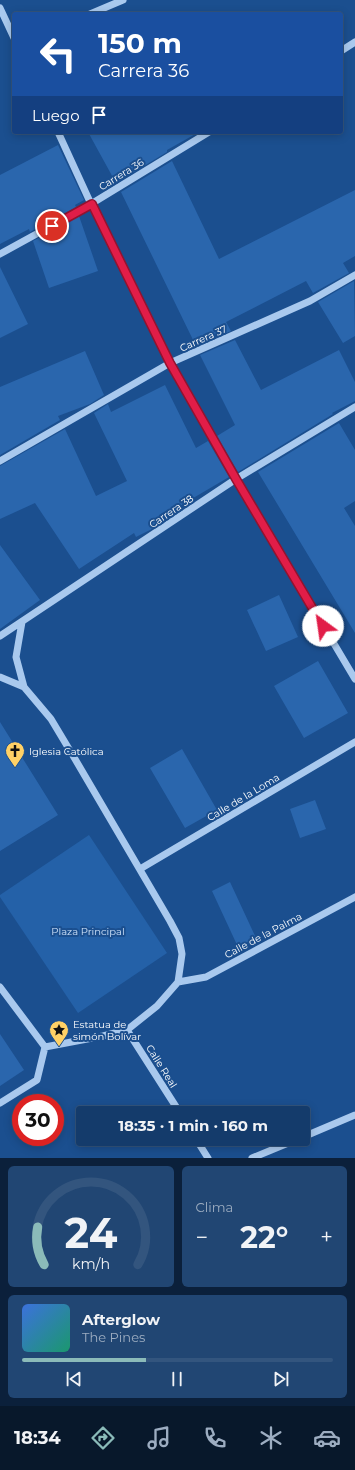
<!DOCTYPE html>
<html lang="es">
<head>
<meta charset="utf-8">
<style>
	:root { --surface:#143b6b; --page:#214673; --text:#f1f3f6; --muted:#9dadc1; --line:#33557e; --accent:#8bbbb9 }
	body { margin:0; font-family:Montserrat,sans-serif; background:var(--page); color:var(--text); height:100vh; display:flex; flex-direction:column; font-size:15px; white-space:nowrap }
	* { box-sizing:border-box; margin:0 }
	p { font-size:13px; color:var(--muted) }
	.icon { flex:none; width:22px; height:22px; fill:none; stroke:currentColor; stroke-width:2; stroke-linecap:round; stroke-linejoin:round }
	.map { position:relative; height:1158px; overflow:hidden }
	.drawer { display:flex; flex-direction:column; gap:8px; padding:8px; background:#0b203b; flex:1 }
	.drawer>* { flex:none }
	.banner { position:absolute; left:12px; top:12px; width:331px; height:122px; border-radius:4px; box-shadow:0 2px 10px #0003,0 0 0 1px var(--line); background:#1a4fa0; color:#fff; overflow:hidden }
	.speed { position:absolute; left:12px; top:1094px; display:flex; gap:8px; font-size:20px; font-weight:700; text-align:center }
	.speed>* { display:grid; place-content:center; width:52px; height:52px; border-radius:50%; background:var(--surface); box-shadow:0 2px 10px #0003,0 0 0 1px var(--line); line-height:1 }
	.speed .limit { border:6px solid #d22; background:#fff; color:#111 }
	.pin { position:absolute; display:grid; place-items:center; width:34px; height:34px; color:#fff; margin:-17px; border:2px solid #fff; border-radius:50%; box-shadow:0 1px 4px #0007 }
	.me { position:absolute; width:44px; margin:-22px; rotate:329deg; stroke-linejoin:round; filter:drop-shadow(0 0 3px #0008) }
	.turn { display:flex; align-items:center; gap:14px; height:84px; padding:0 20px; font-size:18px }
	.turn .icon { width:52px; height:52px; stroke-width:2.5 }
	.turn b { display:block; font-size:28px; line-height:34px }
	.then { display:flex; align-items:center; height:38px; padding:0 20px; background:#0003; gap:8px; font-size:15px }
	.big { font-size:30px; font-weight:700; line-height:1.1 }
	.drawer .tile { flex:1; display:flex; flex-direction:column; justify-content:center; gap:6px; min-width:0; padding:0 14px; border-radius:6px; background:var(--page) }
	.drawer .dial { align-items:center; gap:0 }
	.dial svg { height:104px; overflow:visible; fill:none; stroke:var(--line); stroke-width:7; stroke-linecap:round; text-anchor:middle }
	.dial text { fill:var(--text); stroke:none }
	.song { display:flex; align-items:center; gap:12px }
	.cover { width:48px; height:48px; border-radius:6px; background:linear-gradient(135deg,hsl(220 70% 55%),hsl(160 70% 35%)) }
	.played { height:4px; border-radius:2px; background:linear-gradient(90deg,var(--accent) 40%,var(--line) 40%) }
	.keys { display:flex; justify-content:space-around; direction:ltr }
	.heat { display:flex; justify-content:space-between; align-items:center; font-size:22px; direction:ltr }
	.drawer .tiles { flex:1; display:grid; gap:8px; grid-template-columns:1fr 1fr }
	.tile:last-child { grid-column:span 2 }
	.trip { position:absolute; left:76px; top:1106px; width:234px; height:40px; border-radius:4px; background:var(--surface); box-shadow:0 2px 10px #0003,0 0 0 1px var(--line); font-weight:700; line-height:40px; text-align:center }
	.dock { display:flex; height:64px; justify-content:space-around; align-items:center; background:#08182b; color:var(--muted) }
	.dock .icon { width:28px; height:28px }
	.dock .current { color:var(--accent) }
	.dock b { font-size:18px; color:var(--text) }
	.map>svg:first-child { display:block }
</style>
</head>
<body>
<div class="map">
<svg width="355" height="1158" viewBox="0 0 355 1158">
	<rect width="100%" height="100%" fill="#1b4f8f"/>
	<path fill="#2461a8" d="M89 835 167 953 78 1013 0 897V895Z"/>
	<path fill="#2a66ad" d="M88 132H199L167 150V152L116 183Z
		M58 145 84 200 75 205 76 207 30 232 29 229 0 244V175Z
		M172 161 219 259 355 190V256L343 263 349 273 313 293 306 281 226 322 231 331 196 346 121 192Z
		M79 216 98 271 49 288 33 241Z
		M0 267 28 324 0 338Z
		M354 281 355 336 343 343 318 302Z
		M235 340 261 390 339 350 355 382V401L332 413 333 414 238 472 217 436 235 425 200 355Z
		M85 351 104 395 90 404 58 416 60 420 0 455V387Z
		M165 385 196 448 208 441 229 477 166 514 168 518 150 530 136 537 134 533 79 569 35 503 0 519V466L65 429 96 496 127 481 94 413 108 404 111 412Z
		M339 423 355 450V501L344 508 355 526V633L258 472Z
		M0 545 40 600 0 629Z
		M279 595 298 637 266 651 247 610Z
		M318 661 348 713 304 738 274 686Z
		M0 722 58 815 0 851Z
		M182 749 217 810 185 828 150 768Z
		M315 800 326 829 300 838 290 809Z
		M230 882 256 938 238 947 212 891Z
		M0 1034 24 1070 0 1086Z"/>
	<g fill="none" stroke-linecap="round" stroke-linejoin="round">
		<path stroke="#a9c9ee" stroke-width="7" d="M0 8 14 38
			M90 14 123 0
			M341 51 355 42
			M58 132 91 204 170 363 236 479 355 679
			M0 254 91 204 209 132
			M0 461 170 363 310 301 355 275
			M22 622 16 657 24 687
			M0 636 236 479 355 407
			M0 677 24 687 51 719 75 759 170 921 179 938 182 954 178 982 157 1006 127 1030 103 1036 45 1047 0 987
			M140 869 355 742
			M178 982 206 977 355 897
			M127 1030 180 1113
			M0 1103 37 1080 45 1047
			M303 1137 355 1115
			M196 1139 208 1158
			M252 1158 298 1139"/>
	</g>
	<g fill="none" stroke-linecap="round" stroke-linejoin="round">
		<g stroke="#92132f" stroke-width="10">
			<path id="route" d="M52 226 92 204 170 363 236 479 323 626"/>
		</g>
		<use href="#route" stroke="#e11d48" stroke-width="7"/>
	</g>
	<defs>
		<g id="church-pin" transform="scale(1)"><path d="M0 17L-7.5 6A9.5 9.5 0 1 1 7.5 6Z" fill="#ffd166" stroke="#1b4f8f"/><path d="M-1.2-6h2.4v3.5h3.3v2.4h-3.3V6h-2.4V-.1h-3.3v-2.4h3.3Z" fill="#111"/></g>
		<g id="sight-pin" transform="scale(1)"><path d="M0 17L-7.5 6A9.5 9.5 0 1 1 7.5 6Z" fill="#ffd166" stroke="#1b4f8f"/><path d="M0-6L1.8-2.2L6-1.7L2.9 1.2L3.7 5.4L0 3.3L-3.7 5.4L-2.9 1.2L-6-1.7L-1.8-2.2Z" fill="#111"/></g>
	</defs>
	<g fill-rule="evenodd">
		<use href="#church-pin" x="15" y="751"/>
		<use href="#sight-pin" x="59" y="1030"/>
	</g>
	<g text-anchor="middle" stroke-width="4" stroke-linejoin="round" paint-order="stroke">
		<g font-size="10" fill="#fff" stroke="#1b4f8f">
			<text transform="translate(121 174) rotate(-32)" y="4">Carrera 36</text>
			<text transform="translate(203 338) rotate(-24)" y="4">Carrera 37</text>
			<text transform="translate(171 511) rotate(-34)" y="4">Carrera 38</text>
			<text transform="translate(243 797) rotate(-31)" y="4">Calle de la Loma</text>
			<text transform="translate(263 935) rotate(-28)" y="4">Calle de la Palma</text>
			<text transform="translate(162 1066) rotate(58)" y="4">Calle Real</text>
		</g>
		<g font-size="10" fill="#fff" stroke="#1b4f8f" text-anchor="start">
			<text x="29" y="755">Iglesia Católica</text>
			<text x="73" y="1028">Estatua de<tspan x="73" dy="12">simón Bolívar</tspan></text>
		</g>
		<g font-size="10" fill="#cfe3fa" stroke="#1b4f8f">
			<text x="88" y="935">Plaza Principal</text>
		</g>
	</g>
</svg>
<div class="speed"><div class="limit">30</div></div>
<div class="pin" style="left:52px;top:226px;background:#d93025"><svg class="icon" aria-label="arrive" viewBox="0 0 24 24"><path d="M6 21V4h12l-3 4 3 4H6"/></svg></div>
<svg class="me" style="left:323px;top:626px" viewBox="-20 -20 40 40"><circle r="19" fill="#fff"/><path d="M0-13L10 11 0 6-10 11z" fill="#e11d48"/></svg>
<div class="trip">18:35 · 1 min · 160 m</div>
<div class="banner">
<div class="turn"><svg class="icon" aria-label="left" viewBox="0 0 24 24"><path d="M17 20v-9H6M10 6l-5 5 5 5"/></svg><div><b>150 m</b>Carrera 36</div></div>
<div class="then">Luego<svg class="icon" aria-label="arrive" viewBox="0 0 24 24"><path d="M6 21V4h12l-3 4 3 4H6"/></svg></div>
</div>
</div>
<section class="drawer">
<div class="tiles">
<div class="tile dial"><svg viewBox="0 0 100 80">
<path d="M14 69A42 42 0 1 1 86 69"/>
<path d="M14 69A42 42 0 0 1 9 40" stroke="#8bbbb9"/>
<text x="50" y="56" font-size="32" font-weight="700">24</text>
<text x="50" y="72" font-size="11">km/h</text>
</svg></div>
<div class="tile"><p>Clima</p>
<div class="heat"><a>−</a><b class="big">22°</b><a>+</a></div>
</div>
<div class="tile">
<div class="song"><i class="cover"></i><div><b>Afterglow</b><p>The Pines</p></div></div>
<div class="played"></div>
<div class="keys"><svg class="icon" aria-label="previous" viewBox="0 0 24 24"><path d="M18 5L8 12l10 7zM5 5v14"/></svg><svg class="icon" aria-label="pause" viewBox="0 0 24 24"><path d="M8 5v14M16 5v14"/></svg><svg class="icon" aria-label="next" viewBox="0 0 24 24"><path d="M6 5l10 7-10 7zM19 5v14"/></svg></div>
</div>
</div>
</section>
<nav class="dock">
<b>18:34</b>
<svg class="icon current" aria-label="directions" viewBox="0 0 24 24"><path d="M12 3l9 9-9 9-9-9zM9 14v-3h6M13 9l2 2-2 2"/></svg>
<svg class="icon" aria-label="music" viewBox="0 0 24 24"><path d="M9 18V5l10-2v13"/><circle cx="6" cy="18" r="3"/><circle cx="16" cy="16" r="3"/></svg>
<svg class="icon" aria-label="phone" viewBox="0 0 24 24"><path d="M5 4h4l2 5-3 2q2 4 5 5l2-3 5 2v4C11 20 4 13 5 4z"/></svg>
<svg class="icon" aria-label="climate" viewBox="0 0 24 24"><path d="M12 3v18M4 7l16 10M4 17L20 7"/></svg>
<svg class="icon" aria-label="car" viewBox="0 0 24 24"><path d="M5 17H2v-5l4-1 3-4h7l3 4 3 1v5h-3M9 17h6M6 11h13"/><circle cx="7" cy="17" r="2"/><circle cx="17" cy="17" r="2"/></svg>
</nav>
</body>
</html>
